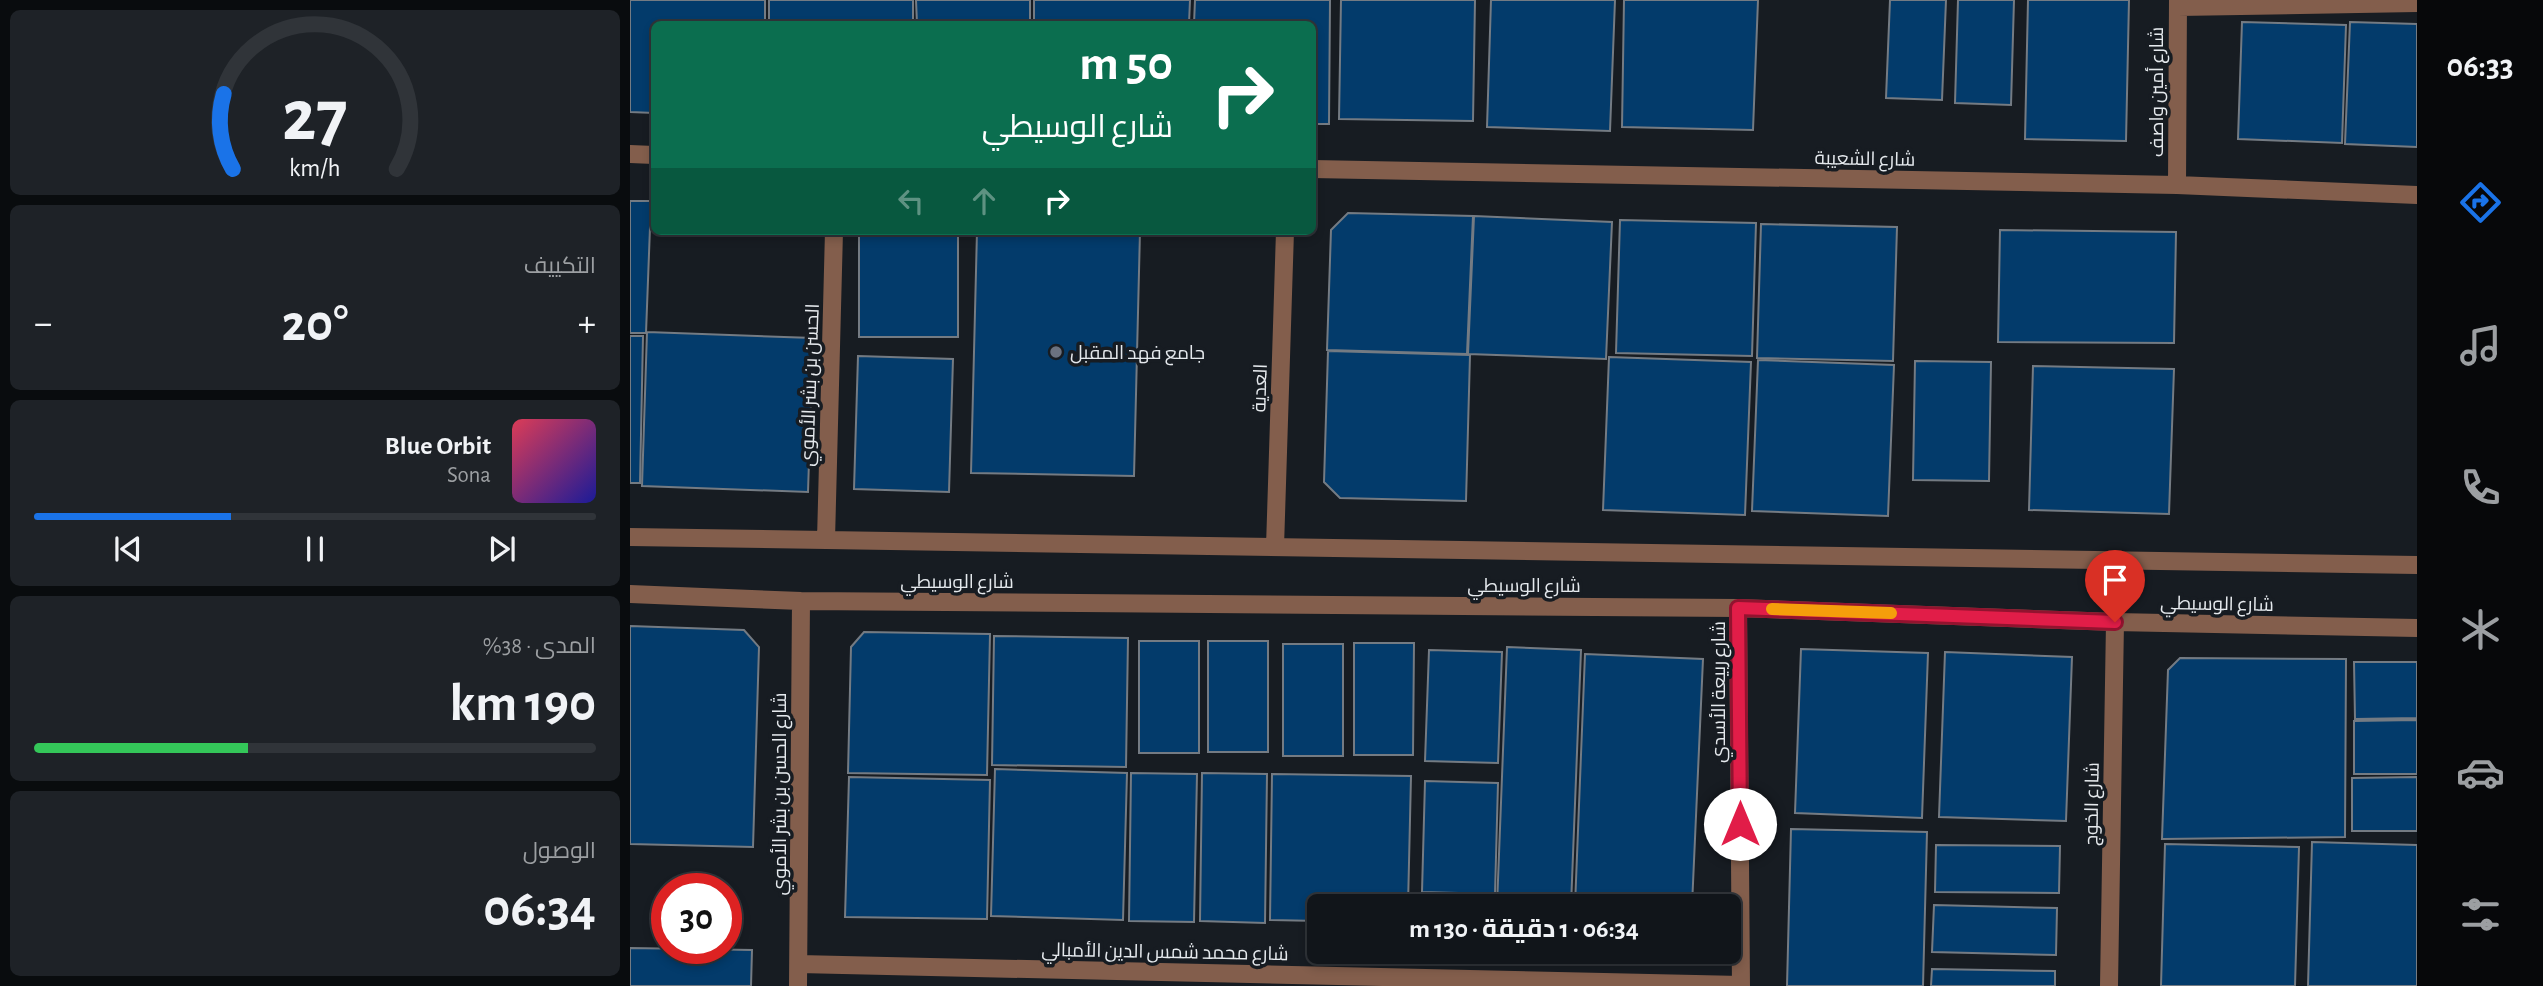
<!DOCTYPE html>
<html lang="ar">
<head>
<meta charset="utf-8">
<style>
	:root { --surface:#11151a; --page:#1e2227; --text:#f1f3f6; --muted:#9c9fa2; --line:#303439; --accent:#1a73e8 }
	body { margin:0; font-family:"Alegreya Sans",Cairo,sans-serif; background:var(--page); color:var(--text); direction:rtl; height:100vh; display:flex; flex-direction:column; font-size:26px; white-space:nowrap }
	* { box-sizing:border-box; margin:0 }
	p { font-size:23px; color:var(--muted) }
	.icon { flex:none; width:38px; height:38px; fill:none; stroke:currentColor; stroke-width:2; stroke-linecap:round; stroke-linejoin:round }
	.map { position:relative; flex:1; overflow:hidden; direction:ltr }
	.sheet { display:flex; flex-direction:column; gap:10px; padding:10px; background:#090c0e; width:630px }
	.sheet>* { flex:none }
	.top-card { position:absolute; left:21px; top:21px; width:665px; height:214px; border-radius:10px; box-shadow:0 4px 10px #0003,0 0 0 2px var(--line); direction:rtl; background:#0b6e4f; color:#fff; overflow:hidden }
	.speed { position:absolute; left:21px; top:873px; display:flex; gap:14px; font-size:35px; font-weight:700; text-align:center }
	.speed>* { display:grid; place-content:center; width:91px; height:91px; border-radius:50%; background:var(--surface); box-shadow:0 4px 10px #0003,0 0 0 2px var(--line); line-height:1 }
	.speed .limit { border:10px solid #d22; background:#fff; color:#111 }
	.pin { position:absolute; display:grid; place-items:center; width:60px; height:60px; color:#fff; margin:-72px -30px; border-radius:50% 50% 50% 0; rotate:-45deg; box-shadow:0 0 7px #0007 }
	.pin .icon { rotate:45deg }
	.me { position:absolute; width:77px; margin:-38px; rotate:0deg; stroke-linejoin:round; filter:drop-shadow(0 0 5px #0008) }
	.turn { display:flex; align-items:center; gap:24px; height:147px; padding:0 28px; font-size:32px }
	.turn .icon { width:91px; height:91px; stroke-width:2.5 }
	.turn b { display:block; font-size:49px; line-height:60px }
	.lanes { display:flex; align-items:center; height:66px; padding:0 28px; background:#0003; justify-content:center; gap:35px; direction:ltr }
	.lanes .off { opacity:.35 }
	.big { font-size:52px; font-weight:700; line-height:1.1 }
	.sheet .card { flex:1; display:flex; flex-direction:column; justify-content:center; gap:10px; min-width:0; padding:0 24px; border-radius:10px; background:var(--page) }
	.sheet .dial { align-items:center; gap:0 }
	.dial svg { height:182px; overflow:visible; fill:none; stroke:var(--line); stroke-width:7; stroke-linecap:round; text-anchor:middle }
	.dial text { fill:var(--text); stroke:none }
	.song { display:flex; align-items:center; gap:21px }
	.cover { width:84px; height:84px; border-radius:10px; background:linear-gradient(135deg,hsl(350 70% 55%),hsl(240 70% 35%)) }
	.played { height:7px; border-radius:4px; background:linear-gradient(90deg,var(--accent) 35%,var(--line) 35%) }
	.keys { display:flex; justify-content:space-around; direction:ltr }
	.heat { display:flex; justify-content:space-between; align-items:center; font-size:38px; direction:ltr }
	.charge { height:10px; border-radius:5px; background:linear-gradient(90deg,#34c759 38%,var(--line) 0) }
	.trip { position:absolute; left:677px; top:894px; width:434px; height:70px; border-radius:10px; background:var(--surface); box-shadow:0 4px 10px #0003,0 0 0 2px var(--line); font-weight:700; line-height:70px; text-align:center; direction:rtl }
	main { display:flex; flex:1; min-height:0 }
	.tab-bar { display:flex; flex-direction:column; width:126px; justify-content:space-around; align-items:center; background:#07080a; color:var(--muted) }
	.tab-bar .icon { width:49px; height:49px }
	.tab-bar .active { color:var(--accent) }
	.tab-bar b { font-size:32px; color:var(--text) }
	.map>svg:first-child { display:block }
</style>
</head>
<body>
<main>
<nav class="tab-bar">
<b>06:33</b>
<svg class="icon active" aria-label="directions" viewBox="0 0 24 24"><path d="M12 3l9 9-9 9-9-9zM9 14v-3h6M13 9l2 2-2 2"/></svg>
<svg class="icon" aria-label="music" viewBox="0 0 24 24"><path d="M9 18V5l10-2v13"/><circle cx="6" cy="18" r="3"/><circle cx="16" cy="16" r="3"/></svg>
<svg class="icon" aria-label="phone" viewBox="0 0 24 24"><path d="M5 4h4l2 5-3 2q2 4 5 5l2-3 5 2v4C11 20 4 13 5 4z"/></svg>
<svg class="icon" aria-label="climate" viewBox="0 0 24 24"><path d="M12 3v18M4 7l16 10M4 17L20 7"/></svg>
<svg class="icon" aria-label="car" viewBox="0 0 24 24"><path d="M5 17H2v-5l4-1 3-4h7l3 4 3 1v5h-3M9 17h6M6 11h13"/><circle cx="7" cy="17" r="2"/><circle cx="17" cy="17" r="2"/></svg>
<svg class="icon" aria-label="filters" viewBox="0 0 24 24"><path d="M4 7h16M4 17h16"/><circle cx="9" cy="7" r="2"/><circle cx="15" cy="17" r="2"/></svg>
</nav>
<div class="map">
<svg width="1787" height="986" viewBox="0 0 1787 986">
	<rect width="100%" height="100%" fill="#171c22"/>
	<path fill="#033b6b" stroke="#747b83" stroke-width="2" d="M0 0H135V24H24V113L0 112Z
		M139 0H283V24H139Z
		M286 0H400V24H287Z
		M404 0H560L559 24H404Z
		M565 0H700L699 124H682V24H564Z
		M711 0H845L843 121 709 119Z
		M861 0H985L980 131 857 127Z
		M994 0H1128L1123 130 992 127Z
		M1260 0H1316L1312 100 1256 98Z
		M1328 0H1384L1381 105 1325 103Z
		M1398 0H1499L1496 141 1395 139Z
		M1612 22 1716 25 1712 143 1608 139Z
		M1720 22 1787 24V147L1715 144Z
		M0 201H21L16 333H0Z
		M718 213 843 216 837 354 697 350 701 230Z
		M844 216 982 222 976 359 838 354Z
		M990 220 1126 223 1122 356 986 353Z
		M1131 224 1267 227 1263 361 1127 358Z
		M1370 230 1546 232 1544 343 1368 342Z
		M229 231H328V337H229Z
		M347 231H510L504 476 341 473Z
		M17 332 183 338 178 492 12 486Z
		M0 336H13L10 483H0Z
		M698 351 840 355 836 501 710 498 694 482Z
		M228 356 323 359 319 492 224 489Z
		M979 357 1121 362 1115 515 973 510Z
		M1128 360 1264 365 1258 516 1122 511Z
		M1285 361 1361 362 1359 481 1283 480Z
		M1403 366 1544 369 1539 514 1399 510Z
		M0 626 114 630 129 647 123 847 0 844Z
		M234 632 360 634 357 775 218 773 221 647Z
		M364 636 498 638 496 767 362 765Z
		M509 641H569V753H509Z
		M578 641H638V752H578Z
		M724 643H784L783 755H724Z
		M653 644H713V756H653Z
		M877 647 951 650 941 906H867Z
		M1171 649 1298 653 1292 818 1165 813Z
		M799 650 872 652 868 763 795 761Z
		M1315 652 1442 657 1436 821 1309 817Z
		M955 654 1073 659 1062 906H945Z
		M1550 658 1716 659 1715 837 1532 839 1538 670Z
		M1724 662H1787V718L1725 719Z
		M1787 720V774H1724V721Z
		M365 769 497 773 493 920 361 916Z
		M501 773 567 774 564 922 499 921Z
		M572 773 637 774 635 923 570 921Z
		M642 774 781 776 778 906H690V921L640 920Z
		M219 777 360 780 357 919 215 917Z
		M1787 777V831H1722V778Z
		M795 781 868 783 865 894 792 892Z
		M1161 829 1297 832 1293 986H1157Z
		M1682 842 1787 845V986H1678Z
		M1535 844 1669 847 1665 986H1531Z
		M1306 845 1430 846 1429 893 1305 892Z
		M1304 905 1427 908 1426 955 1302 952Z
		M0 948 122 950 121 986H0Z
		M1302 969 1425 971V986H1301Z"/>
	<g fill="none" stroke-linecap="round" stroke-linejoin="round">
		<path stroke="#835e4c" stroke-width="18" d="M1548 7 1787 3
			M0 154 24 155
			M682 169 1547 185 1787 195
			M1547 185 1548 0
			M0 537 1787 565
			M196 540 204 231
			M645 547 655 231
			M0 594 171 601 1108 608 1485 622 1787 628
			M1108 608 1111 986
			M169 964 1111 985
			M168 986 171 601
			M1479 986 1485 622"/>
	</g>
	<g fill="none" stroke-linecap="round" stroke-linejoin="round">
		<g stroke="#92132f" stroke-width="18">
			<path id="route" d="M1110 824 1108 608 1485 622"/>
		</g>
		<use href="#route" stroke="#e11d48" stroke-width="12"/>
		<path stroke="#f59e0b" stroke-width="12" d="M1142 609 1261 613"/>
	</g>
	<circle fill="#6b7280" stroke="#171c22" stroke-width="2.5" cx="426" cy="352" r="7"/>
	<g text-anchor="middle" stroke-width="7" stroke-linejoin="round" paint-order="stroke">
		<g font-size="19" fill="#e5e9ed" stroke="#171c22">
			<text transform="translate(1526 92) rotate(-90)" y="7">شارع أمين واصف</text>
			<text transform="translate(1235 158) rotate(1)" y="7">شارع الشعيبة</text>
			<text transform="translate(179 385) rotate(-88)" y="7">الحسن بن بشر الأموي</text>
			<text transform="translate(629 388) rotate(-88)" y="7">العدية</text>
			<text x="327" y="588">شارع الوسيطي</text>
			<text x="894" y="592">شارع الوسيطي</text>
			<text transform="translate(1587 603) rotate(1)" y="7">شارع الوسيطي</text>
			<text transform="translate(1088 692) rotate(-90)" y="7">شارع ربيعة الأسدي</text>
			<text transform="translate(149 794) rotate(-90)" y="7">شارع الحسن بن بشر الأموي</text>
			<text transform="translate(1461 804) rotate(-89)" y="7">شارع الخوج</text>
			<text transform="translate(535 951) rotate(1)" y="7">شارع محمد شمس الدين الأمبالي</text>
		</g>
		<g font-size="19" fill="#e5e9ed" stroke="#171c22" text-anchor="start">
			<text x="440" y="359">جامع فهد المقبل</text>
		</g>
	</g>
</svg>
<div class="speed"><div class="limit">30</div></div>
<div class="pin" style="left:1485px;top:622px;background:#d93025"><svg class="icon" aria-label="arrive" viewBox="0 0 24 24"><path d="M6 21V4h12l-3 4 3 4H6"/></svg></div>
<svg class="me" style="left:1110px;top:824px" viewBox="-20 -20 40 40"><circle r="19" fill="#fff"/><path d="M0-13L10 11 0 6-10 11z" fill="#e11d48"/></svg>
<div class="trip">06:34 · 1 دقيقة · 130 m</div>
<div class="top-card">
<div class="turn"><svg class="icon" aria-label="right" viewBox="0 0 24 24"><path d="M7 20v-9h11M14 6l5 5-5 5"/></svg><div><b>50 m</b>شارع الوسيطي</div></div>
<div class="lanes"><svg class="icon off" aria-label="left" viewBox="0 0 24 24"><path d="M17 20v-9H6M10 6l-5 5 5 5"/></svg><svg class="icon off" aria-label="ahead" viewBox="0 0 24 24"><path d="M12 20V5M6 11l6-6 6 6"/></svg><svg class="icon" aria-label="right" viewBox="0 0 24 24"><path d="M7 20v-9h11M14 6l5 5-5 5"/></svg></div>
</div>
</div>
<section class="sheet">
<div class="card dial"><svg viewBox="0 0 100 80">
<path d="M14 69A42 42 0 1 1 86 69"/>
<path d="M14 69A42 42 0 0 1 10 36" stroke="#1a73e8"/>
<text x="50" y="56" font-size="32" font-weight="700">27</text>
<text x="50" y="72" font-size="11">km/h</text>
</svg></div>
<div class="card"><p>التكييف</p>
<div class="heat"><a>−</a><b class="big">20°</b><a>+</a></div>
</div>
<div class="card">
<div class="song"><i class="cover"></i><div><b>Blue Orbit</b><p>Sona</p></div></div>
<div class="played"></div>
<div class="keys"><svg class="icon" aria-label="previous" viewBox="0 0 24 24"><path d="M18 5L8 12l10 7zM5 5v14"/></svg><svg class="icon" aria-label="pause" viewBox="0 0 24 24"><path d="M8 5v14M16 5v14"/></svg><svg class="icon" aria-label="next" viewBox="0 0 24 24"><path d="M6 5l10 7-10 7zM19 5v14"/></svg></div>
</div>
<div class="card"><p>المدى · 38%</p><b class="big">190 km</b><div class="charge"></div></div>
<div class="card"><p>الوصول</p><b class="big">06:34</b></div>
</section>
</main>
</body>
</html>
